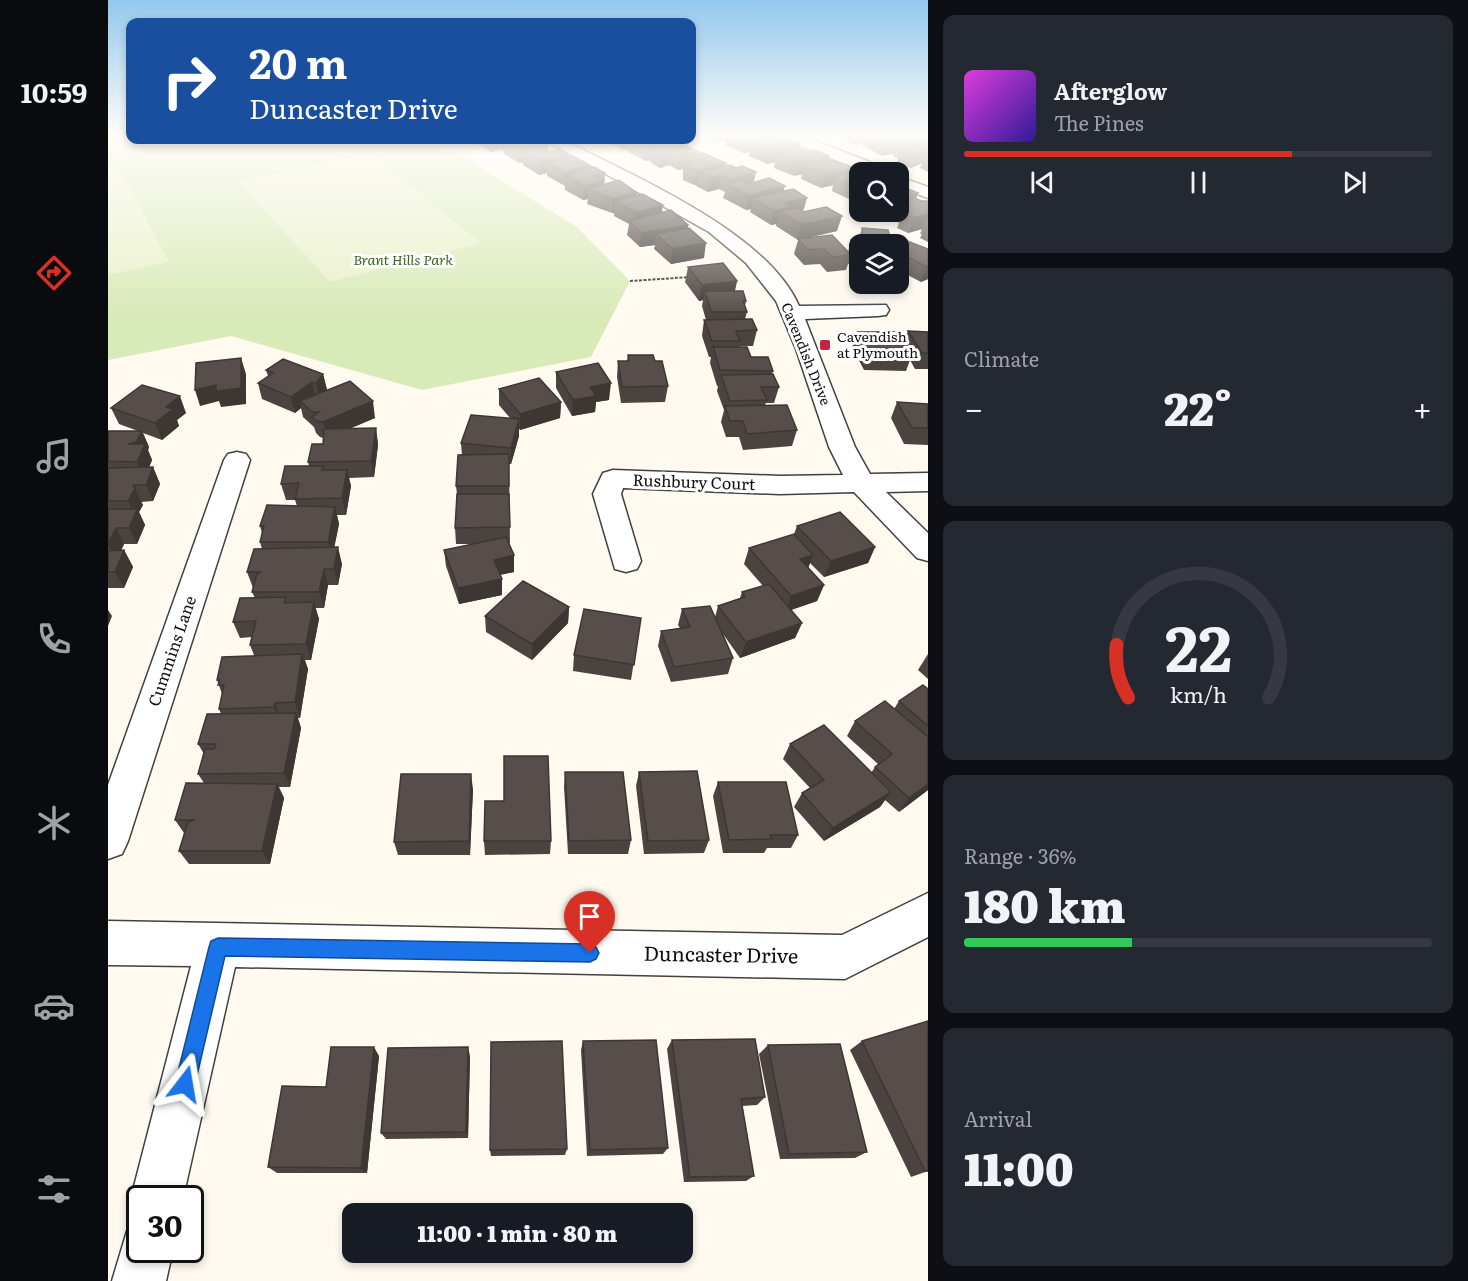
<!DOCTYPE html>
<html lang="en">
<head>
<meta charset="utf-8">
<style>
	:root { --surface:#171b24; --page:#242831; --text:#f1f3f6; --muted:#9ea1a6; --line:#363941; --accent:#d93025 }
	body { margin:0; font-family:Literata,serif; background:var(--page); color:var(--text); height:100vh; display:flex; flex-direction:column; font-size:22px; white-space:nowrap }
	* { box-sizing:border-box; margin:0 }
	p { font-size:20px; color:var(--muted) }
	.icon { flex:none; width:33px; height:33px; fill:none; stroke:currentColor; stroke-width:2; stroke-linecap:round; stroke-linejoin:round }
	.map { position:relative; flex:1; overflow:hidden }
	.sheet { display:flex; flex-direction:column; gap:15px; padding:15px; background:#0d0f14; width:540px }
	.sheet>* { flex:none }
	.hud { position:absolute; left:18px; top:18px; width:570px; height:126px; border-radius:12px; box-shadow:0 3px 9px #0003; background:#1a4fa0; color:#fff; overflow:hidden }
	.tools { position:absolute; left:741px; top:162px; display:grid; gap:12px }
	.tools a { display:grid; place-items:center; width:60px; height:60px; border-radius:12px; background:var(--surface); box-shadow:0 3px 9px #0003; font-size:30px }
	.speed { position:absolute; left:18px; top:1185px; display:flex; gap:12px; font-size:30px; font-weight:700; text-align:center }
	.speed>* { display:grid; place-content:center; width:78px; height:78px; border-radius:50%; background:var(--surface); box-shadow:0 3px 9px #0003; line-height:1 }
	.speed .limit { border:3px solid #111; border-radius:9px; background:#fff; color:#111 }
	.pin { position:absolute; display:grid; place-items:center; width:51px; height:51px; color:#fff; margin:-62px -26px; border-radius:50% 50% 50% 0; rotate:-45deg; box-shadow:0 0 6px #0007 }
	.pin .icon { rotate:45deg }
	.me { position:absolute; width:66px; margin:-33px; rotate:14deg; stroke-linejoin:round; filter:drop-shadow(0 0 4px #0008) }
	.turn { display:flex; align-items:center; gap:21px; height:126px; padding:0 24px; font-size:27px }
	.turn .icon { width:78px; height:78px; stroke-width:2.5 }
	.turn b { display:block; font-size:42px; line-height:51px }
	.big { font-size:45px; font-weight:800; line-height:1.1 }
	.sheet .card { flex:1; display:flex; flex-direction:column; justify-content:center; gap:9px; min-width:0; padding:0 21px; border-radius:12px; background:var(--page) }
	.sheet .dial { align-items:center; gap:0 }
	.dial svg { height:156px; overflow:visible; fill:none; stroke:var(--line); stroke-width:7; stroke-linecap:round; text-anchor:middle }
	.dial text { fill:var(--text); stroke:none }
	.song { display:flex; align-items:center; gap:18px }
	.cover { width:72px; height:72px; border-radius:9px; background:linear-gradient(135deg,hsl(300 70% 55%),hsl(250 70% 35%)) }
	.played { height:6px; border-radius:3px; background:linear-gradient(90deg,var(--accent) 70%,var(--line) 70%) }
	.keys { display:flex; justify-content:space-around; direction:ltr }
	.heat { display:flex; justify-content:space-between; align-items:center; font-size:33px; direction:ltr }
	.charge { height:9px; border-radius:4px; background:linear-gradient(90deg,#34c759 36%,var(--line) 0) }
	.trip { position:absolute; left:234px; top:1203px; width:351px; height:60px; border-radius:12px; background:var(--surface); box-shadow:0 3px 9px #0003; font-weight:800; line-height:60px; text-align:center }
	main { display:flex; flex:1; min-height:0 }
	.tab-bar { display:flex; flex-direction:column; width:108px; justify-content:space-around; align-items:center; background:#090b0e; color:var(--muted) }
	.tab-bar .icon { width:42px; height:42px }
	.tab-bar .current { color:var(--accent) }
	.tab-bar b { font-size:27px; color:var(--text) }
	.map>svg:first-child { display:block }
</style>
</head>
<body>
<main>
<nav class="tab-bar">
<b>10:59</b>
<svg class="icon current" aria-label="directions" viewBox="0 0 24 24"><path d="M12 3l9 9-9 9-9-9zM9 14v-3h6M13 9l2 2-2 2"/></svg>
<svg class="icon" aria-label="music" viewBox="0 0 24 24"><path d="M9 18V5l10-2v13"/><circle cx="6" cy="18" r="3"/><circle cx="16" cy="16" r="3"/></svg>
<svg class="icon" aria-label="phone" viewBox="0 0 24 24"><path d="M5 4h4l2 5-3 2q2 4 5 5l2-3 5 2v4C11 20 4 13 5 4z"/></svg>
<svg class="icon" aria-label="climate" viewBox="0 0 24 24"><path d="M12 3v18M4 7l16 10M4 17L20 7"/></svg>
<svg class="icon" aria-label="car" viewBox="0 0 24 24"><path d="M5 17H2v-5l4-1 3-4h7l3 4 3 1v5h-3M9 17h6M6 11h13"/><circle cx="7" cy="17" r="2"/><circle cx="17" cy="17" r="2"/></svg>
<svg class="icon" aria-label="filters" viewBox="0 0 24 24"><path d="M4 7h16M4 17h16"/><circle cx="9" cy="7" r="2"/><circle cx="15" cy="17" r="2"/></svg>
</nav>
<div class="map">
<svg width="820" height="1281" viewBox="0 0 820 1281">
	<rect width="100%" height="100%" fill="#fffaf0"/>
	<path fill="#d9eab9" d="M0 136H22V140H327L469 227 522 281 483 357 314 390 123 336 0 360Z"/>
	<path fill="#e9f1cb" d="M262 153 373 243 222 282 130 181Z
		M10 165 61 262 0 275V167Z"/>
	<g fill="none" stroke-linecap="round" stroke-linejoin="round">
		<g stroke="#414141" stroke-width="3">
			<path id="minor" d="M674 136H695L777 168 779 172H757L676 139Z
				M437 140H456C526 177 658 231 691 306L778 305 781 310 778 315 770 316 697 319 747 447 762 474 820 473V491L778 492 820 533V561L809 558 746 492 672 494 515 488 513 494 533 561 529 569 518 572 507 569 485 494 495 473 505 470 672 476 735 475 721 447 688 349 668 301 638 263 601 232Z
				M790 176 820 187V198L790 187Z
				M129 452 138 454 142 460 20 841 14 854 0 859V785L116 460 120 454Z
				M820 893V937L737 979 127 967 75 1198H32V1217L23 1198 83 966 0 965V921L734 935Z
				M32 1226V1250H65L58 1281H4L19 1231Z"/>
		</g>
		<path stroke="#303030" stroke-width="2" stroke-dasharray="3 1.5" stroke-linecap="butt" d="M522 281 583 277"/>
		<use href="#minor" fill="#fff" fill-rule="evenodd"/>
	</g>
	<path fill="#4b4340" d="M596 136H668V137L692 144 691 149 700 152 721 156 720 159 748 168 747 172 752 174V200L747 202 724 191 725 185 713 188 693 179 694 174 686 176 666 168 667 162 659 164 641 156V152L635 153 617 145 618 140 610 142Z
		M729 136H799L798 140 820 142V172L812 168 814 163 803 168 789 162 790 158 785 156 786 153 774 156 754 145 755 143 746 145Z
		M369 140H421L440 143V151L442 152 461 154V157L483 166V168L497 173 496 185 528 195 554 212 580 225 579 229 596 258 563 264 546 249 547 245 532 247 519 235 521 224 506 216V213H504L479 204 480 199 475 200 457 190V186L439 176V173L431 175 415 165V162L411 163 396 154 395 149 383 152 370 145Z
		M497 140H573L572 143 591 152V154L617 166 646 182 677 186 675 191 695 212 729 231 695 239 740 252 743 240H750L754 228 780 230 752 244V265L740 264 738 270 719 272 712 264 696 265 686 254 690 240 668 226V224L663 225 642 212 643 209 638 210 615 198 617 192 611 189 600 192 588 186 589 185H586L575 180V169L570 170 561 165 552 168 542 162V160L538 161 519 151V149L515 150Z
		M790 189 810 193 808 199 814 201H820V242L812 238 814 234H812L814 229 800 233 789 228 791 223 784 218 786 213 774 216 764 212H790Z
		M794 244 820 249V279L813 282 790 270V249L792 248Z
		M580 267 629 281 627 291 638 301 637 306 639 312 637 319 649 330 645 346H631L643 357 665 371 664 374 671 387 666 403H658L657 405 689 430 684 446 635 450 631 437H618L613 422 616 410 609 391 610 386H609L602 363 603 357H601L594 336 596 320H598L594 306 595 300 591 301 577 282Z
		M800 331 820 332V369H807L802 360 798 371 756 370 744 347 750 332 796 340Z
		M520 355 547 361 560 386 557 402 513 403 509 377 510 361H519Z
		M158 370 215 374 219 390 267 418 241 429 268 428 270 445 266 477 241 478 243 486 238 515H229L231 524 226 547 234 564 230 585H220L216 608H207L211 619 203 660H197L200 669 192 718H190L193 728 182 787H171L176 798 162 864H81L71 851 76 833 67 820 96 783 90 774 96 754 90 744 113 714 111 709 114 694 109 680 146 655 142 645 144 637 132 638 125 622 147 598 144 592 145 588 139 572 154 549 152 542 154 533 152 526 189 506 187 500H178L173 484 201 466 200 462 215 444V438L212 437 208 433 206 427 195 417 193 408 187 413 154 399 150 383 160 376Z
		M448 372 501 400 488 402 487 412 464 416 448 388Z
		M391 389 453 402 452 418 412 430 411 429V436L403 464H401L402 543H401L406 555V572L392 575 394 595 351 604 338 566 336 550 365 544H348L347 528 349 494 348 486 354 455 353 443 402 418 391 405Z
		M789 402 820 404V445L796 444 783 418Z
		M3 408 78 413 69 420 71 426 54 440 35 433 41 447 40 450 44 460 41 467H45L52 484 45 501 33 502 35 505 31 512 37 525 29 544H16L13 550H16L25 567 16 588H0V431H30L11 424Z
		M689 526 767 547 760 563 716 577 702 563 700 568 716 585 709 601 683 610 694 623 687 638 632 658 615 634 625 658 620 674 563 682 550 646 553 631 572 628 570 625 574 609 607 617 610 606 632 598 634 592 655 586 636 564 641 548 686 534Z
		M461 607 460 623 424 660 378 632 377 616Z
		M533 618 523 680 465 671 466 655Z
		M820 654V679L810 670Z
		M820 689V790L791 812 777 800 772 807 716 841 686 807 694 793 702 788 675 759 682 744 763 773 767 767 770 764 739 736 747 721 786 709 791 701Z
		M457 772 523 840 520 854H460L456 787Z
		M531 772 601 840 596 853 536 854 528 786Z
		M610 782 690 835 683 848H659L656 853H615L605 796Z
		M365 789 362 855H290L286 842Z
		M376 841H443L442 854 377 855Z
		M564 1040 657 1097 649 1105 634 1106 646 1176 638 1181 576 1182 559 1049Z
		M475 1041 560 1148 555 1154 479 1156 473 1050Z
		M754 1041 820 1171 803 1177 742 1050Z
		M660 1045 759 1152 747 1158 672 1159 651 1054Z
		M271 1056 259 1173H169L160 1167Z
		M362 1056 360 1138 278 1139 273 1133Z
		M459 1149 457 1155 383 1156 382 1150Z"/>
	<path fill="#3d3734" d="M611 136H618V140L610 142Z
		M659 136H668L665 147 643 142 641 152 635 153 637 140Z
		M749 136H757L755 143 746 145Z
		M794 136H799L796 145 789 143 786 153 774 156 779 143 786 138Z
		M383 140H398V142L395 141V149L383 152Z
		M516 140H520L519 149 515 150Z
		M573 140 571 153 563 152 561 165 552 168 553 154 543 149 542 160 538 161 540 148Z
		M440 143V156L415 152V162L411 163V150Z
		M692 144 689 158 669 154 667 162 659 164 662 151Z
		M820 149V156L817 154 814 163 803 168 808 154Z
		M591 152 589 165 576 158 575 169 570 170 572 156Z
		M461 154 460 168 439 163V173L431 175 432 161Z
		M721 156 717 169 703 168 705 162Z
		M700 160 698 167 696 166 694 174 686 176 689 163Z
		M618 163 615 176 613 175 611 189 600 192 602 178 591 172 589 185H586L588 172Z
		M483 166 482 179 457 176 456 186 457 172Z
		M748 168 744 182 727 177 725 185 713 188 717 174Z
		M648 172 645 186H621L622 180Z
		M497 173 495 195 480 189V199L475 200 476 186 487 176Z
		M677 186 673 200 645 198 643 209 638 210 641 196Z
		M751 188 752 200 747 202Z
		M529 193 527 207 507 201 506 213H504L505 199Z
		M810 193 805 208 790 205V199Z
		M699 198 695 212 671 211 668 224 663 225 666 211 676 203Z
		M555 205 553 219 526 225 528 213Z
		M775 212H787L786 213 774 216Z
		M820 214V220L818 219 814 229 800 233 805 218Z
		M734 216 729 231 689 240 693 225Z
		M580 225 578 239 548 234 547 245 532 247 534 233Z
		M598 243 596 258 563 264 565 249Z
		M820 266V279L813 282 819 267Z
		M629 281 625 296 597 291 595 300 591 301 594 285Z
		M133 358 138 374V404L113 407 111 401 92 406 87 390Z
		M215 374 219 390 211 399 208 383Z
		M204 382 208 398 192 401 193 408 187 413 183 397Z
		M503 383 501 400 488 402 487 412 464 416 465 400 482 387Z
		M72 396 78 413 69 420 71 426 54 440 47 423 58 407Z
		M265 401 267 418 219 438 215 422Z
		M453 402 452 418 412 430V414Z
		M411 419V436L403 464V448Z
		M268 428 270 445 266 477 263 461Z
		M34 431 41 447 40 450 44 460 37 478 20 444Z
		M45 467 52 484 45 501 38 485Z
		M239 470 243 486 238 515 234 498Z
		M27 488 35 505 31 512 37 525 29 544 21 528 26 515 20 501Z
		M227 507 231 524 224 559 220 542Z
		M8 528 16 544 9 560 0 544Z
		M230 547 234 564 230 585 226 569Z
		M767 547 760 563 716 577 723 561Z
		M16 550 25 567 16 588 7 572Z
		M406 555V572L386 576V560Z
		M705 555 699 571 692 559Z
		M216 569 220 585 216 608 211 592Z
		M394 579V595L351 604 350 588Z
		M716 585 709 601 677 612 683 596Z
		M206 602 211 619 203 660 198 644Z
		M461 607 460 623 424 660V644Z
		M0 610 4 616 0 626Z
		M694 623 687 638 632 658 638 642Z
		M194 654 200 669 192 718 187 702Z
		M167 703 173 719 172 722 166 707Z
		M188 713 193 728 182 787 176 773Z
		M363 774 365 789 362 855 361 841Z
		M169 784 176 798 162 864 154 851Z
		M820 784V790L791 812 801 798Z
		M783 792 772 807 716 841 725 828Z
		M266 1047 271 1056 259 1173 253 1168Z
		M360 1047 362 1056 360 1138 358 1132Z"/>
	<path fill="#574e4b" stroke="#3d3734" stroke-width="1.5" d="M627 136H659L637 140Z
		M666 136 692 144 662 151 643 142Z
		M765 136H794L786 138 791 140 779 143Z
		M808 137 820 142V149L808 154 794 149 800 147 789 143Z
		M401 140H420L422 141 434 140 440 143 411 150 395 141Z
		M523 140H572L540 148Z
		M571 142 591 152 572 156 563 152 553 154 543 149Z
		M434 147 442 152 452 149 461 154 432 161 415 152Z
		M690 148 700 152 707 150 721 156 705 162 700 160 689 163 669 154Z
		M595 153 618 163 588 172 577 166 586 163 576 158Z
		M465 156 483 166 457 172 439 163Z
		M719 159 748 168 717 174 696 166Z
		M622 165 628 168 634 166 648 172 622 180 613 175 602 178 591 172Z
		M486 167 497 173 487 176 496 181 476 186 457 176Z
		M744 172 752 174V188L727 177Z
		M661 178 677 186 641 196 618 184 633 180 640 184Z
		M511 180 529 193 505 199 480 189Z
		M795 187 810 193 790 199V189Z
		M685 189 699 198 676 203 683 207 666 211 645 198Z
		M534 194 555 205 528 213 507 201Z
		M806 198 814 201H820V214L805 218 794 213 799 211 790 205V203Z
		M718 207 734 216 693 225 671 211 689 208 695 212Z
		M563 210 580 225 534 233 521 221Z
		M581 228 598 243 565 249 548 234Z
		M754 228 780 230 784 244H752V250H745L743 240 757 241Z
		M724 235 743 255 724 257 716 249 700 250 690 239Z
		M799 241 820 249V266L819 267 790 252V249L798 246 794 244Z
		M615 263 629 281 594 285 580 267Z
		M597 291H635L638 301H635L639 312H603Z
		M644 319 649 330 628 331 632 341H604L596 320Z
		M800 331 820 332V353H814Z
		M750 332H791L804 355H762Z
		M605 347H639L643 357H660L665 371 612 370Z
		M520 355H545L547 361H554L560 386 514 387 510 361H521Z
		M133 358V388L108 391V385L87 390 88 363Z
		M175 359 215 374 208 383 204 382 183 397 150 383 165 373 158 370Z
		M490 363 503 383 482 387 488 396 465 400 448 372Z
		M665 374 671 387H653L659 400 622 401 613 375Z
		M431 378 453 402 412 414 391 389Z
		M242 381 265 401 215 422 208 421 204 417 211 412H204L192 401Z
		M34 385 72 396 58 407 65 409 47 423 3 408Z
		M789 402 820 404V428H804Z
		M679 405 689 430 639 434 635 421H622L617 406Z
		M363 415 411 419 403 448 353 443Z
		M268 428 263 461 200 462 204 444H215L216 429Z
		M0 431H34L28 442 20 444H37L29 462 0 461Z
		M401 454V486H348L350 455Z
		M177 466H215L214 470H239L234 498 187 499 191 483 173 484Z
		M45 467 38 485H25L27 488 20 501H0V468Z
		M349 494H401L402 527 347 528Z
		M159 505 227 507 220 542H152L156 526H152Z
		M0 509H29L21 528H8L0 544Z
		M732 512 767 547 723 561 689 526Z
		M686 534 705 555 692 559 716 585 683 596 641 548Z
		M398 537 406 555 386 560 394 579 350 588 336 550Z
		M230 547 226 569H216L211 592H144L149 574 153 572H139L146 549Z
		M16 550 7 572H0V551Z
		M415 581 461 607 424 644 377 616Z
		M661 584 694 623 638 642 610 606 637 597 634 592Z
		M178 597 176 603 206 602 198 644 142 645 148 621 125 622 132 598Z
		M602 606 625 658 566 667 553 631 582 627 574 609Z
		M476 609 533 618 526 665 466 655Z
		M194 654 187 702 167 703 166 707 111 709 116 685H110L112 680H109L114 657Z
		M815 685 820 689V726L791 701Z
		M777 701 820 737V784L801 798 767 767 784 754 747 721Z
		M188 713 176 773 90 774 97 749H106L108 744H90L99 714Z
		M716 725 783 792 725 828 694 793 716 780 682 744Z
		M396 756H440L443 841H376L377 801H396Z
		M589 771 601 840 540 841 531 772Z
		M457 772H515L523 840 461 841Z
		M293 774H363L361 841 286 842Z
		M610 782H678L690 835H662L664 839 621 840Z
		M78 783 169 784 154 851H71L80 822 87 820H67Z
		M820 1021V1171H817L754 1041Z
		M647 1039 657 1097 633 1099 646 1176 582 1177 564 1040Z
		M548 1040 560 1148 482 1150 475 1041Z
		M454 1041 459 1149 382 1150 383 1042Z
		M732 1044 759 1152 681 1154 660 1045Z
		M223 1047H266L253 1168 160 1167 174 1086 218 1087Z
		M360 1047 358 1132 273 1133 280 1048Z"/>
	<linearGradient id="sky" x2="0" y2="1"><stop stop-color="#93c8ee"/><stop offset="0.43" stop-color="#fffdf8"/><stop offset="1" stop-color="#fffdf8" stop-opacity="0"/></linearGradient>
	<rect width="820" height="315" fill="url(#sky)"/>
	<path fill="#1a73e8" stroke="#114b97" stroke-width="1.5" d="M110 938 482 944 488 947 491 953 488 959 482 962 117 956 87 1084 84 1091 77 1094 70 1091 67 1084 101 947 103 941Z"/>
	<rect fill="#c02541" stroke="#fff" stroke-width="2" x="711" y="339" width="12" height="12" rx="3"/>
	<g text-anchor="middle" stroke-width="6" stroke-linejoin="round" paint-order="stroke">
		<g font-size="14" font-style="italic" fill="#37671e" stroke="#fff">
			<text x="295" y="265">Brant Hills Park</text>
		</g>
		<g font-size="14" fill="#0e0e0e" stroke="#fff" text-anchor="start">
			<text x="729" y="342">Cavendish<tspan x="729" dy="16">at Plymouth</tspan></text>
		</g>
		<g font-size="14" fill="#0e0e0e" stroke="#fff">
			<text transform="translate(698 354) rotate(68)" y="5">Cavendish Drive</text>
		</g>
		<g font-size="16" fill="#0e0e0e" stroke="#fff">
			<text transform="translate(586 482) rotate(2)" y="6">Rushbury Court</text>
			<text transform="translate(64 651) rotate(-71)" y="6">Cummins Lane</text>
		</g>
		<g font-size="20" fill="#0e0e0e" stroke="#fff">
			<text transform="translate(613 955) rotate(1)" y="7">Duncaster Drive</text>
		</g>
	</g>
</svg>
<div class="tools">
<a><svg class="icon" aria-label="search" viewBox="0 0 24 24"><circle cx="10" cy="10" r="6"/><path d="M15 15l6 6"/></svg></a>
<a><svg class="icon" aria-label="layers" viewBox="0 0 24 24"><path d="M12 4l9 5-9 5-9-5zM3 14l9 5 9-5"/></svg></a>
</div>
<div class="speed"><div class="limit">30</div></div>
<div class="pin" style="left:482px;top:953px;background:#d93025"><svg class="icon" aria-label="arrive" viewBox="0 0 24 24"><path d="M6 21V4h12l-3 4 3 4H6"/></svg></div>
<svg class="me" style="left:77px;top:1084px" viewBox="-20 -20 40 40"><path d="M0-17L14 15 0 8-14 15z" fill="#1a73e8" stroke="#fff" stroke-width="4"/></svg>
<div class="trip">11:00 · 1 min · 80 m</div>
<div class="hud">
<div class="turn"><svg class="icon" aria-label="right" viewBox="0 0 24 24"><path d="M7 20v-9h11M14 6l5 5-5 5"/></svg><div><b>20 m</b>Duncaster Drive</div></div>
</div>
</div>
<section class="sheet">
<div class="card">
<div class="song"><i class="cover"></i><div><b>Afterglow</b><p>The Pines</p></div></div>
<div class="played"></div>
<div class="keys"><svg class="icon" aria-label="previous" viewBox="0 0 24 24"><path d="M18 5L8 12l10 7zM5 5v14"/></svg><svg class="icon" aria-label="pause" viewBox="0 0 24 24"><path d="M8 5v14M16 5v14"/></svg><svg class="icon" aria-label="next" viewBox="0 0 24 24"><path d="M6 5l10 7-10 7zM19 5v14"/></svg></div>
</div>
<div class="card"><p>Climate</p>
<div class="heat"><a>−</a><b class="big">22°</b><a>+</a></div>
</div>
<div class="card dial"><svg viewBox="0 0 100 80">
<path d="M14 69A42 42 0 1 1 86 69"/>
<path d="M14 69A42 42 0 0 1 8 42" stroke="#d93025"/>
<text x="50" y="56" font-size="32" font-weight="700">22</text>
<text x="50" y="72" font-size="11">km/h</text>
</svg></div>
<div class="card"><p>Range · 36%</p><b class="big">180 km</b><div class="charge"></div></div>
<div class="card"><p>Arrival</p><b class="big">11:00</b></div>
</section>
</main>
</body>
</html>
